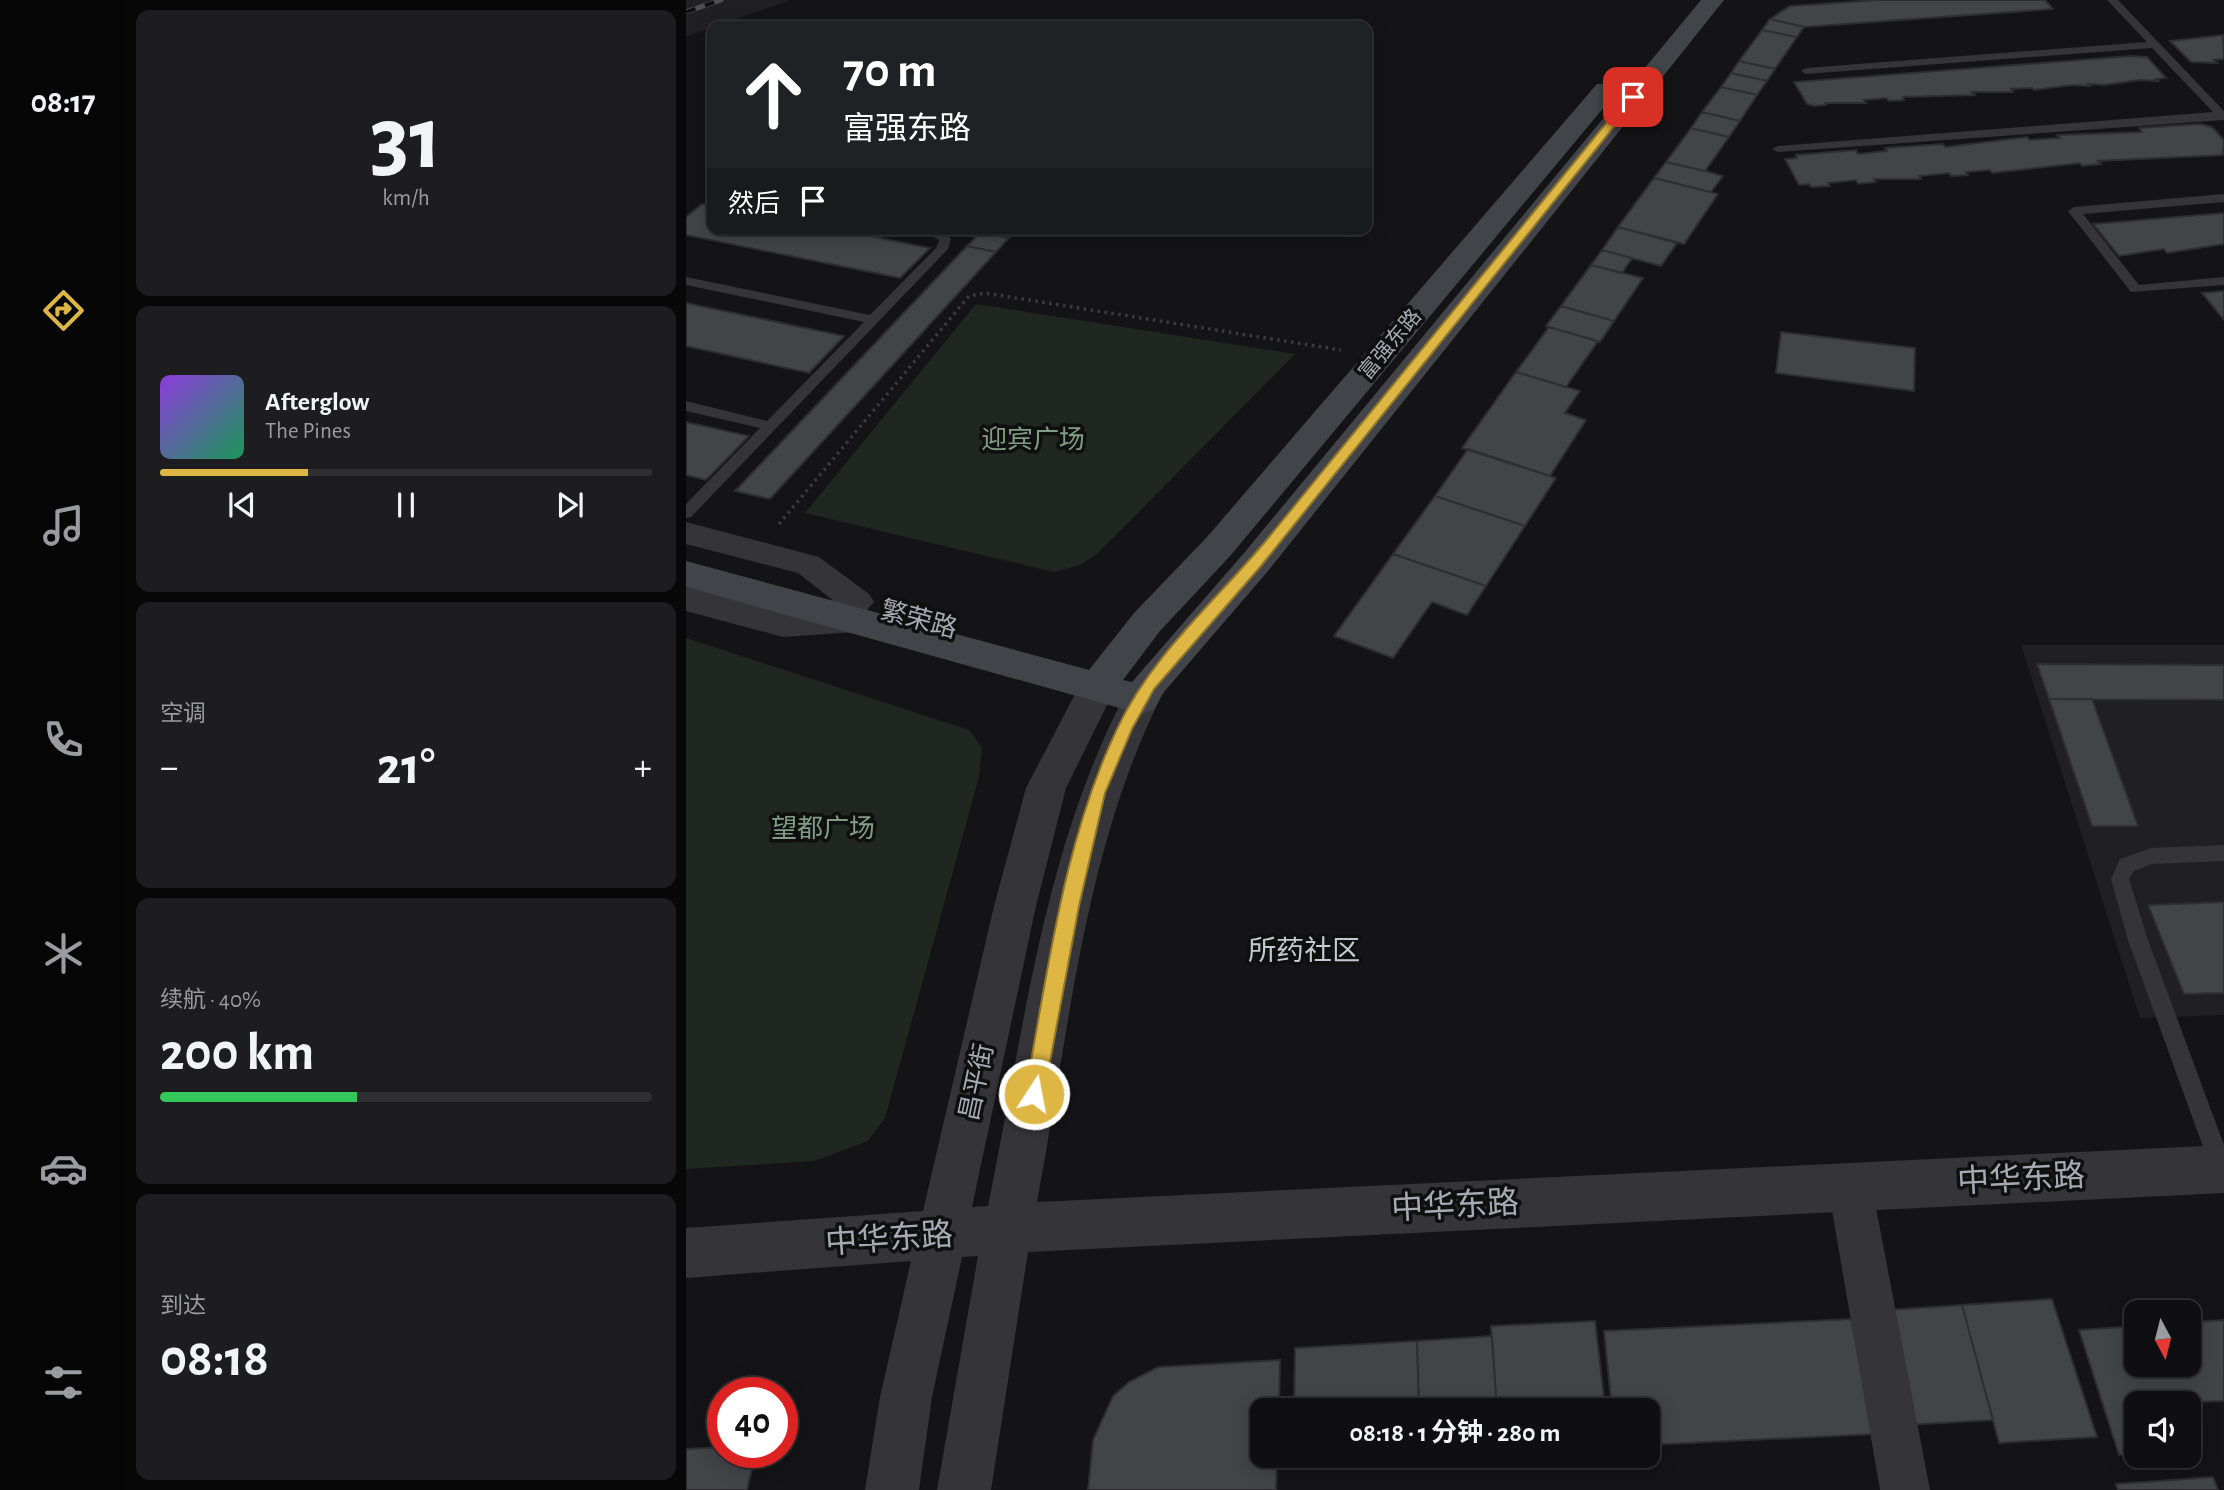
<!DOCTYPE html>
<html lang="zh">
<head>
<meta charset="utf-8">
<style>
	:root { --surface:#0f0e10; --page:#1d1c1e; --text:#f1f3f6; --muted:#9b9c9f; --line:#2f2e30; --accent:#ddb643 }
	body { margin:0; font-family:"Alegreya Sans","Noto Sans SC",sans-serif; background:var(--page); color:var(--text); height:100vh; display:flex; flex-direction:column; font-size:26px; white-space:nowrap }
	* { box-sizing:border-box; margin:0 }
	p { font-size:23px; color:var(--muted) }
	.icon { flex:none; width:38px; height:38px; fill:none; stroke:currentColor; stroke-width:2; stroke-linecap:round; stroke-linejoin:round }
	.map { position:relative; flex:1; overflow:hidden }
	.drawer { display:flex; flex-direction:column; gap:10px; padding:10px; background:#080809; width:560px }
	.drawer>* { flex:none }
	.banner { position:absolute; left:21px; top:21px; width:665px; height:214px; border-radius:14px; box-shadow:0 4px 18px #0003,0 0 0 2px var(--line); background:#202124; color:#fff; overflow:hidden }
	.needle { width:46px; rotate:173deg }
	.fabs { position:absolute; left:1438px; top:1300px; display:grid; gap:14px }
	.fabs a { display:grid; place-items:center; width:77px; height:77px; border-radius:14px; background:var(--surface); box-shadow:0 4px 18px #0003,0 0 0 2px var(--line); font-size:35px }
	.speed { position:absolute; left:21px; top:1377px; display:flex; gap:14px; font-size:35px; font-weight:700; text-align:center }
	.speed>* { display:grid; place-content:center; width:91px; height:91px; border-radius:50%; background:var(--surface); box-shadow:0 4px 18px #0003,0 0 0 2px var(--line); line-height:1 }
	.speed .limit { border:10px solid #d22; background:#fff; color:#111 }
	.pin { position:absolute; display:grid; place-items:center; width:60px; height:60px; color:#fff; margin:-30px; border-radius:14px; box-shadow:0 4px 10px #0006 }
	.me { position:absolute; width:77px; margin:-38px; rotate:11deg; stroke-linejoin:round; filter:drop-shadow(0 0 5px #0008) }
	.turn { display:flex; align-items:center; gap:24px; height:147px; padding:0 21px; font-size:32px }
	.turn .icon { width:91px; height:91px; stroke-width:2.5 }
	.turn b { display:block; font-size:49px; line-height:60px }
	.then { display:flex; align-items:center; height:66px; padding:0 21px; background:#0003; gap:14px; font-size:26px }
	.big { font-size:52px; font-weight:700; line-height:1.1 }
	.drawer .widget { flex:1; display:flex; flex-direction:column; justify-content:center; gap:10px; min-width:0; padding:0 24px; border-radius:14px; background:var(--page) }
	.drawer .dial { align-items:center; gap:0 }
	.dial b { font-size:91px; line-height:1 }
	.song { display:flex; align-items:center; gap:21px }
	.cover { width:84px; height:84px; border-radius:10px; background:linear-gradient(135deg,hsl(270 70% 55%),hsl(150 70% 35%)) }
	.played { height:7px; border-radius:4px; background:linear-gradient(90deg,var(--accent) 30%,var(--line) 30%) }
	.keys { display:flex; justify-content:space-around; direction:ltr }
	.heat { display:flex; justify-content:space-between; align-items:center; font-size:38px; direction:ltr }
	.charge { height:10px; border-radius:5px; background:linear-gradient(90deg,#34c759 40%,var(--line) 0) }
	.trip { position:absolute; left:564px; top:1398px; width:410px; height:70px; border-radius:14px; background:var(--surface); box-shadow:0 4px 18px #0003,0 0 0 2px var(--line); font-weight:700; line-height:70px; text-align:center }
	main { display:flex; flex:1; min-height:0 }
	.tab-bar { display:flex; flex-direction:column; width:126px; justify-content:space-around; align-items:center; background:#060606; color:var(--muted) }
	.tab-bar .icon { width:49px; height:49px }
	.tab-bar .selected { color:var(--accent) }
	.tab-bar b { font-size:32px; color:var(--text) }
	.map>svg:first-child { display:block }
</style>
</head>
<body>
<main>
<nav class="tab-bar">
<b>08:17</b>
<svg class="icon selected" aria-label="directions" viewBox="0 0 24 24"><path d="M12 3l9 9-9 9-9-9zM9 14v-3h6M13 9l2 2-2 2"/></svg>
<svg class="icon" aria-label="music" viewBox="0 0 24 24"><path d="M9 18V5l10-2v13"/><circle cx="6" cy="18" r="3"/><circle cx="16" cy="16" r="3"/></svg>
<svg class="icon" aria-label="phone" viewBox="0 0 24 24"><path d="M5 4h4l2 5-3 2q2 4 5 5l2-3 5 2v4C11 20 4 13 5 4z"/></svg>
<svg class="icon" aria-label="climate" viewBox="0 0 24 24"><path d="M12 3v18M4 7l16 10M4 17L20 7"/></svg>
<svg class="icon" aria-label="car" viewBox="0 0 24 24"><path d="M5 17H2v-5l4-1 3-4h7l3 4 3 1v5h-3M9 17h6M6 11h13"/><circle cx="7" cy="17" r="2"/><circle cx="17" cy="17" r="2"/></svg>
<svg class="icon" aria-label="filters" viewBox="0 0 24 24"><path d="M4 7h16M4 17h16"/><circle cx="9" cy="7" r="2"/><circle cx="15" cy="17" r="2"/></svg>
</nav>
<section class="drawer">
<div class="widget dial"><b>31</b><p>km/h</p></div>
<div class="widget">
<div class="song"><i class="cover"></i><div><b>Afterglow</b><p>The Pines</p></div></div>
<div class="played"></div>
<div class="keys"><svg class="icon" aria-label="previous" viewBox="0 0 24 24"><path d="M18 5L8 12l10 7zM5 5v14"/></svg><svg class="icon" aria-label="pause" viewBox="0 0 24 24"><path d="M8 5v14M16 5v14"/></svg><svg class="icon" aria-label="next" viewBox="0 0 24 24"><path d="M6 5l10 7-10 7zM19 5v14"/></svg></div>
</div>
<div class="widget"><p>空调</p>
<div class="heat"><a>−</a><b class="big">21°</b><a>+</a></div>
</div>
<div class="widget"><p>续航 · 40%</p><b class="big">200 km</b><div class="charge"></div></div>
<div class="widget"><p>到达</p><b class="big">08:18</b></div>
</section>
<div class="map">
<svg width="1538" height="1490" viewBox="0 0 1538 1490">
	<rect width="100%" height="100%" fill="#141315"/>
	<path fill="#202022" d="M0 0H104L0 37Z
		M1335 645H1538V1015L1454 1018Z"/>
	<path fill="#202721" d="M290 304 609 354 411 554 394 565 368 572 119 513Z
		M0 638 283 730 296 748 293 777 199 1118 182 1141 128 1161 0 1169Z"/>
	<path fill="#434448" stroke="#2e2e31" stroke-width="2" d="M1192 0H1359L1367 9 1118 27 1084 19 1104 6Z
		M1084 19 1118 27 1111 37 1076 30Z
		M1076 30 1111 37 1089 69 1053 61Z
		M1537 35 1538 59 1528 60 1531 63 1505 62 1484 41Z
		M1445 56 1461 57 1480 78 1470 79 1472 81 1454 80 1418 85 1402 84 1404 86 1386 85 1348 90 1346 88 1325 89 1327 92H1286L1289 95 1217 97 1218 100 1203 101 1200 98 1178 100 1180 103H1139L1140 105 1128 106 1121 104 1108 82Z
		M1053 61 1089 69 1081 81 1045 73Z
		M1045 73 1081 81 1071 95 1035 87Z
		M1035 87 1071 95 1054 121 1016 112Z
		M1016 112 1054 121 1043 137 1005 128Z
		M1514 124 1526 127 1538 140 1537 155 1412 161 1415 164 1396 166 1394 163 1306 173 1304 170 1280 172 1282 175 1265 176 1263 173 1233 176 1235 179H1188L1190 182 1172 184 1170 180 1142 183 1144 186 1125 187 1123 184 1113 185 1099 159 1111 158 1110 155 1170 150 1172 154 1201 151 1199 148 1257 144 1259 147 1341 137 1344 140 1374 138 1371 135 1456 132 1453 128Z
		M1005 128 1043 137 1019 171 980 162Z
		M980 162 1019 171 1037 176 1025 192 968 178Z
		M968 178 1032 194 998 244 932 227Z
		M16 204 26 206V229H149L244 248 214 278 0 235V217Z
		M1538 213V244L1481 253 1478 249 1433 256 1407 224Z
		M932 227 991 243 975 266 916 250Z
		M294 233 323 238 310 252 281 246Z
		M281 246 310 252 84 499 49 491Z
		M916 250 946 258 936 273 905 265Z
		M905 265 957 278 928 321 875 306Z
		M1538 291V320L1516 293Z
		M0 303 158 336 123 373 0 346Z
		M875 306 928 321 914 342 860 326Z
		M863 327 912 341 880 387 830 372Z
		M1095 332 1229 348 1228 391 1090 373Z
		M830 372 894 391 879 413 900 420 864 476 776 448Z
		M0 422 63 436 20 480 0 475Z
		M782 449 870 478 839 526 749 496Z
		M749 496 839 526 800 586 707 554Z
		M707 554 800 586 781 615 746 602 707 658 648 636Z
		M1351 664 1538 665V700L1363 699Z
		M1363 699H1406L1452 826H1406Z
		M1538 902V993L1498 994 1462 905Z
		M1366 1299 1411 1437 1313 1443 1276 1305Z
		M1276 1305 1307 1420 1220 1425 1201 1310Z
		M1165 1319 1189 1434 961 1445V1410H926L918 1331Z
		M1538 1320V1401L1451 1404V1454L1433 1455 1393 1330 1451 1326V1365H1503V1322Z
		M909 1321 919 1406 811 1410 805 1326Z
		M806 1336 811 1410H733L731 1341Z
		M731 1341 733 1402 608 1409 609 1348Z
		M594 1360 593 1410H576V1456H591L590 1490H402L407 1440 427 1396 443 1382 472 1367Z
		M37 1447V1452H70L61 1490H0V1449Z
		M1527 1477 1532 1490H1432L1430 1484Z"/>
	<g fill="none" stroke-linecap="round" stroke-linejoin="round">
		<path stroke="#3b3c40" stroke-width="3.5" stroke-dasharray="2.5 4.5" stroke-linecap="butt" d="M93 524 283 296 299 293 655 350"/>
		<path fill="#353539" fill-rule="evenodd" d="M1421 0H1432L1538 111V120L1092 152 1086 149 1092 146 1527 112 1466 48 1120 74 1115 71 1120 68 1461 42Z
			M1538 194V202L1397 214 1453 285 1538 277V285L1445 292 1382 211 1388 207Z
			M230 229 257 230 265 239 262 249 5 517 0 518V504L74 428 0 411V401L81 421 178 322 0 285V277L184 315 250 248 253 240Z
			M1538 845V861L1466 864 1448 871 1443 879 1462 940 1538 1145V1176L1535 1177 1527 1174 1524 1166 1442 940 1425 879 1434 859 1465 848Z"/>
		<path fill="#353539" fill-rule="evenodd" d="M0 522 133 557 183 594 188 602 180 611 185 620 180 629 169 632 97 637 0 611V587L97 613 158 609 112 573 0 544Z
			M1164 1165 1180 1171 1186 1187 1244 1490H1194L1142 1187 1148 1171Z"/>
		<path fill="#353539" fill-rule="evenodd" d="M411 673 424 677 430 687 380 788 350 906 286 1207 302 1206C338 1031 357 848 442 689L455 684 468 689 474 699C397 855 383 1033 351 1202L1538 1145V1193L342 1252 305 1490H251L292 1256 276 1257 246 1397 233 1490H179L194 1397 225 1261 0 1278V1228L237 1211 308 906 340 788 398 677Z"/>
		<path fill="#434449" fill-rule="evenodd" d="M1015 0H1038L582 571 478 692 468 709 455 714 0 587V561L403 670 448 613 521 537 911 84H929L932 89 929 94 545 555 474 631 437 680 446 682 558 553Z"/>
		<g stroke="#4e4f54" stroke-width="5">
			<path id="rail" d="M0 12 35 0"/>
		</g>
		<use href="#rail" stroke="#0f0f10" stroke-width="3.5" stroke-dasharray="10" stroke-linecap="butt"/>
	</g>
	<path fill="#ddb643" stroke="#90762c" stroke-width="2" d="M943 95 952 97 575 566 468 689 446 729 419 793 393 906 358 1094 355 1101 348 1104 341 1101 339 1094C362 972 377 842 431 729 465 655 532 599 583 537 703 389 823 242 943 95Z"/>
	<g text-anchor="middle" stroke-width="7" stroke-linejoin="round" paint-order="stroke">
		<g font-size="21" fill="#a7aab4" stroke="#0f0f10">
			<text transform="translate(704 344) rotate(-50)" y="7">富强东路</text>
		</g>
		<g font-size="26" fill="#809d84" stroke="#0f0f10">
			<text x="347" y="448">迎宾广场</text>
			<text x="137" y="837">望都广场</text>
		</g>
		<g font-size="26" fill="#a7aab4" stroke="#0f0f10">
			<text transform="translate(233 619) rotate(15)" y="9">繁荣路</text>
			<text transform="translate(290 1082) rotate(-78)" y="9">昌平街</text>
		</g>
		<g font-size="28" fill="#c7c9d0" stroke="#0f0f10">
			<text x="618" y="960">所药社区</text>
		</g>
		<g font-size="32" fill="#a7aab4" stroke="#0f0f10">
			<text transform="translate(1335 1178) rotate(-3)" y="11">中华东路</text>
			<text transform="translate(769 1205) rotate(-3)" y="11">中华东路</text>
			<text transform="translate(203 1238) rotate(-4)" y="11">中华东路</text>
		</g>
	</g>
</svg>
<div class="fabs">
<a><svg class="needle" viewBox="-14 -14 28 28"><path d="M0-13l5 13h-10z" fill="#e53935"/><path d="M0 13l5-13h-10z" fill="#9b9c9f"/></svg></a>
<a><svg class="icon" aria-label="sound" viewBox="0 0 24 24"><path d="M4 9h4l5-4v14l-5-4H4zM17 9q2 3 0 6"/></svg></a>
</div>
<div class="speed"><div class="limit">40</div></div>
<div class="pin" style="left:947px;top:97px;background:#d93025"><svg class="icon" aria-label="arrive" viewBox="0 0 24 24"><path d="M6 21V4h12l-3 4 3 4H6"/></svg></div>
<svg class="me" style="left:348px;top:1094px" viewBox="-20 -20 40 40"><circle r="17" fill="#ddb643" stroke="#fff" stroke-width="3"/><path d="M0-11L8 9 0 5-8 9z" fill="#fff"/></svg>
<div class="trip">08:18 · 1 分钟 · 280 m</div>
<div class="banner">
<div class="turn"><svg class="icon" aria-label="ahead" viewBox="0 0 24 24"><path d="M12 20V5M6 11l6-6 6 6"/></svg><div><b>70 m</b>富强东路</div></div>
<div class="then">然后<svg class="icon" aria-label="arrive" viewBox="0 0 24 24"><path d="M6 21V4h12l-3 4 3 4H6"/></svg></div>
</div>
</div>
</main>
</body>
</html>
